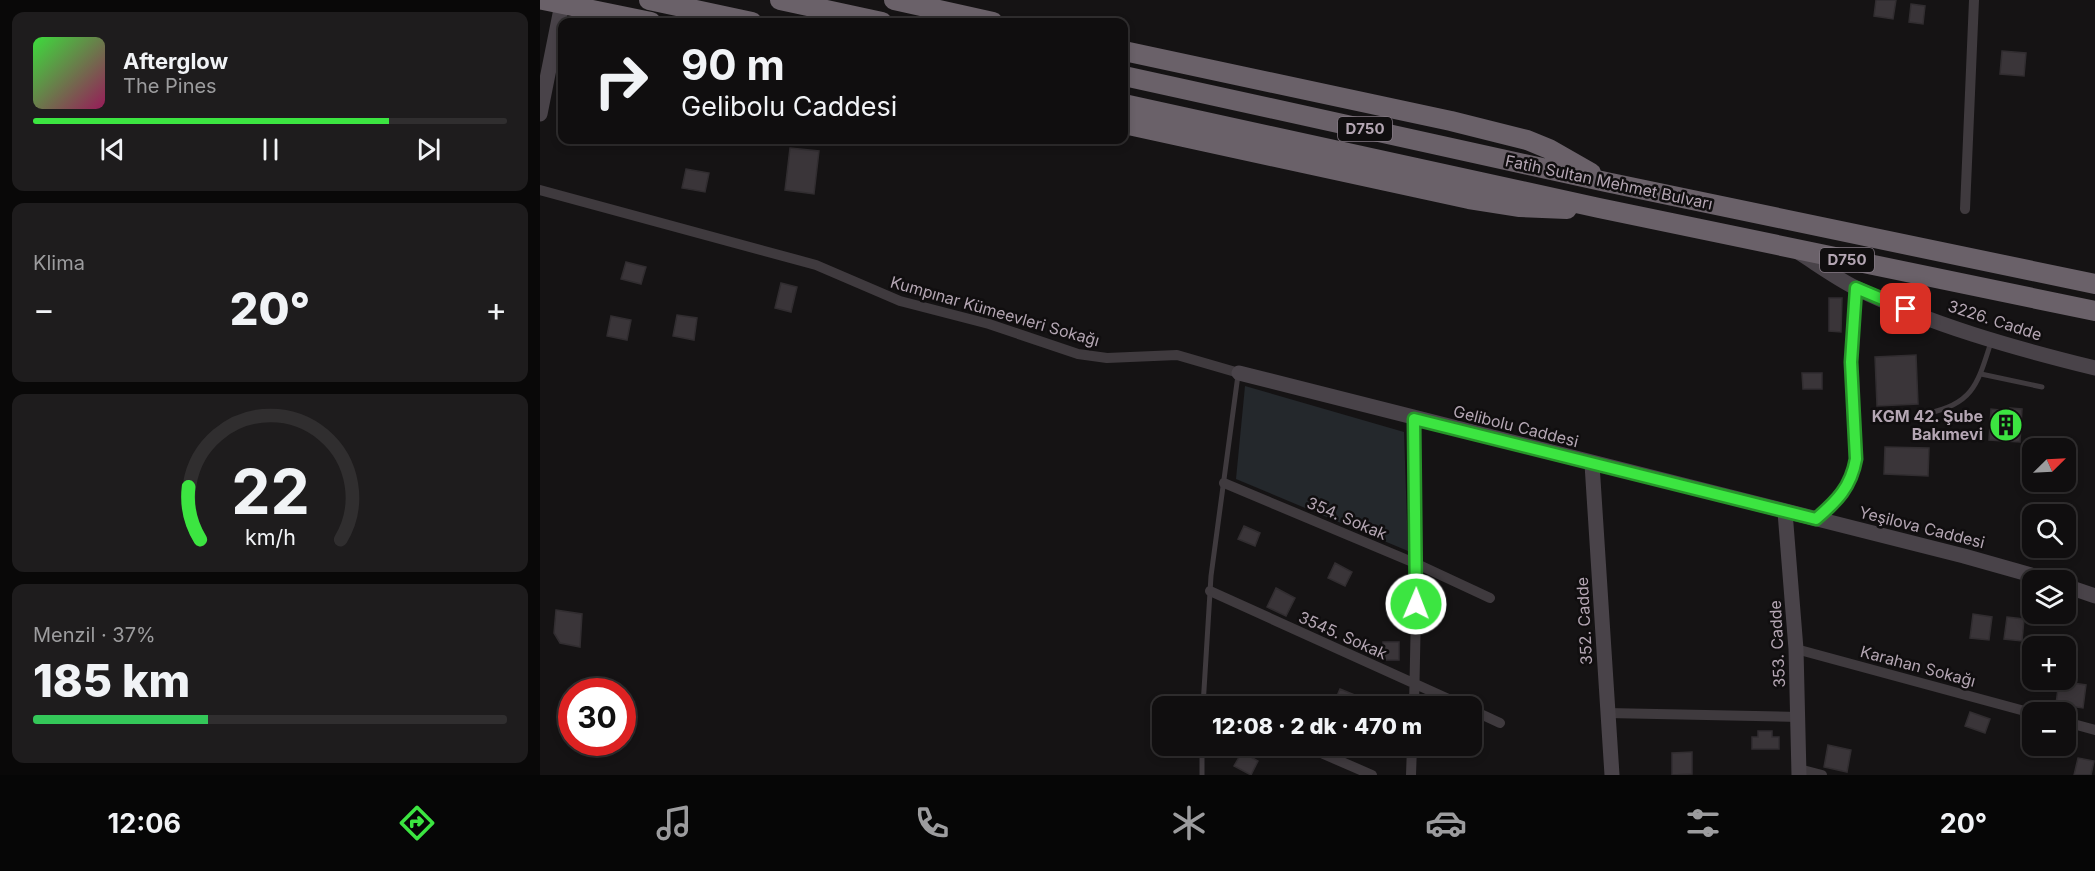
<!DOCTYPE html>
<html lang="tr">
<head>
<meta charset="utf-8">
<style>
	:root { --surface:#100e0f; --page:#1e1c1d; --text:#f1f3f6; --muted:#9c9c9e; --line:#302e2f; --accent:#3ce541 }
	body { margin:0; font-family:Inter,sans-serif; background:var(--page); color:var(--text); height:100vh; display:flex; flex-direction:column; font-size:22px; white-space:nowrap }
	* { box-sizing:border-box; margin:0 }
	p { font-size:20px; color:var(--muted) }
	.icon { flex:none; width:33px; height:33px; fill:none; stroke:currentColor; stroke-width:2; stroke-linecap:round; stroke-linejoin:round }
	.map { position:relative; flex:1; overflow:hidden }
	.sheet { display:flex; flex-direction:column; gap:12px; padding:12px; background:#090808; width:540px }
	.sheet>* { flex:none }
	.guide { position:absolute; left:18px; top:18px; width:570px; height:126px; border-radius:12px; box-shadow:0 3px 9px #0003,0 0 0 2px var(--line); background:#100e0f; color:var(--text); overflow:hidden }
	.needle { width:39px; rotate:66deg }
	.fabs { position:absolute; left:1482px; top:438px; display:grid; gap:12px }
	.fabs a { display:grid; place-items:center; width:54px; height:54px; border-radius:12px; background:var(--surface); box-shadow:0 3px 9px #0003,0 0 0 2px var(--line); font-size:30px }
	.speed { position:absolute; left:18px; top:678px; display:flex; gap:12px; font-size:30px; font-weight:700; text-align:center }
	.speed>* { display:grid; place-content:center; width:78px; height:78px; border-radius:50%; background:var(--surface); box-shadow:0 3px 9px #0003,0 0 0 2px var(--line); line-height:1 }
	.speed .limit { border:9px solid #d22; background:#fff; color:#111 }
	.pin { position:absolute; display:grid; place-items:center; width:51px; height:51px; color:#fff; margin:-26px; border-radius:12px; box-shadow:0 3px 9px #0006 }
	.me { position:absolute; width:66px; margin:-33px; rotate:1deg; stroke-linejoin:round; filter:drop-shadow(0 0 4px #0008) }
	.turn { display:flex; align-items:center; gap:21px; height:126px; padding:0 24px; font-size:27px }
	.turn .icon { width:78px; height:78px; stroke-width:2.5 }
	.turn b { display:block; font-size:42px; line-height:51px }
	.big { font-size:45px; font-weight:800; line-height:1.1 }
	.sheet .widget { flex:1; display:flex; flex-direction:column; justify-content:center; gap:9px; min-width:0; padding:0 21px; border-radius:12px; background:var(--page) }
	.sheet .dial { align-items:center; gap:0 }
	.dial svg { height:156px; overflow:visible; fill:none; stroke:var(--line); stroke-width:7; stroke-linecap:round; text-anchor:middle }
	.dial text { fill:var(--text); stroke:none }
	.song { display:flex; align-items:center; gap:18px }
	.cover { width:72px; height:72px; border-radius:9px; background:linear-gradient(135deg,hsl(120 70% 55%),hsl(330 70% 35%)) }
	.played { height:6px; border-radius:3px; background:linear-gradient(90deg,var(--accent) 75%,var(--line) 75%) }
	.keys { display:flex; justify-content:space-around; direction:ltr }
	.heat { display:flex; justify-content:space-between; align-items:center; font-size:33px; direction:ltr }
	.charge { height:9px; border-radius:4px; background:linear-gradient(90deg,#34c759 37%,var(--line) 0) }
	.trip { position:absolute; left:612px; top:696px; width:330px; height:60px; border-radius:12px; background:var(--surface); box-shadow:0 3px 9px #0003,0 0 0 2px var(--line); font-weight:800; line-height:60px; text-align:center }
	.tab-bar { display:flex; height:96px; justify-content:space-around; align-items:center; background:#060606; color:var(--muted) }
	.tab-bar .icon { width:42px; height:42px }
	.tab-bar .active { color:var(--accent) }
	.tab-bar b { font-size:27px; color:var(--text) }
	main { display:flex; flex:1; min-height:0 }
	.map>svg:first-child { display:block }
</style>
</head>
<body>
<main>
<section class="sheet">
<div class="widget">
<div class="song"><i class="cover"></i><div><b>Afterglow</b><p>The Pines</p></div></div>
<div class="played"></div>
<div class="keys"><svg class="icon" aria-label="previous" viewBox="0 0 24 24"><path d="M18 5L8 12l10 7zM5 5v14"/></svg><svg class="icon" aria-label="pause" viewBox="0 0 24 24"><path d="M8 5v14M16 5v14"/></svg><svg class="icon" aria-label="next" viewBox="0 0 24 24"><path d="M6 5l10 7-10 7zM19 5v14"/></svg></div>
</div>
<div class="widget"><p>Klima</p>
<div class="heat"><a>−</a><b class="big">20°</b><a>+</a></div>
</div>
<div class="widget dial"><svg viewBox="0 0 100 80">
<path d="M14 69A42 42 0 1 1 86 69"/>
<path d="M14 69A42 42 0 0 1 8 42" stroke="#3ce541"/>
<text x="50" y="56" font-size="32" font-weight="700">22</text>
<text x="50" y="72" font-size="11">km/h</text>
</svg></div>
<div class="widget"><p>Menzil · 37%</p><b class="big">185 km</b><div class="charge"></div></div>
</section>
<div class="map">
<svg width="1555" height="775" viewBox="0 0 1555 775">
	<rect width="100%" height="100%" fill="#151314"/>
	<path fill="#24282c" d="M705 386 864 432 868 551 696 479Z"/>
	<path fill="#3a3539" stroke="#312d30" stroke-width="1.5" d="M1336 0H1356L1353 19 1334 16Z
		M1371 4 1385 6 1383 24 1369 22Z
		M1462 51 1486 53 1484 76 1460 74Z
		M250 148 279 151 274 194 245 190Z
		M146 169 169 173 165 192 142 188Z
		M86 262 106 267 101 284 81 279Z
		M241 283 257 287 251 312 235 308Z
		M1289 298H1302L1301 332 1289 331Z
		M137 315 157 318 154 340 133 336Z
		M71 316 91 320 87 340 67 336Z
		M1376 355 1378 404 1337 406 1335 357Z
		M1262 373H1282V389H1263Z
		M1470 408 1482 409 1480 442 1449 440 1451 409 1470 411Z
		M1345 447 1389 448 1388 476 1344 474Z
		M704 526 720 533 715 546 698 539Z
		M795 563 812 572 805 586 788 578Z
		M736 588 755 598 746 616 727 607Z
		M16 610 42 614 40 647 20 643 14 633Z
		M1433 614 1452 617 1449 640 1430 638Z
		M1467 617 1484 619 1482 641 1464 639Z
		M843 642H859V660H843Z
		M1519 681 1546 685 1543 708 1516 704Z
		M800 689 817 696 812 706 794 703Z
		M1430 712 1450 719 1445 733 1425 726Z
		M1218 731H1232V737H1239V749H1212V737H1218Z
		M1288 745 1311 750 1307 772 1284 767Z
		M702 752 718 761 711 775 694 766Z
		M1152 752V774L1132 775V753Z
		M1538 758 1554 761 1551 775H1534Z"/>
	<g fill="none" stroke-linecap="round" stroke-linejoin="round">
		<path stroke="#3f3a3e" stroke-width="5" d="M1441 374 1502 387
			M1388 413C1434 404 1438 382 1451 342
			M1280 516 1305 491 1311 481 1316 459 1311 362 1316 290
			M663 706 671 576 698 375
			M662 775V746"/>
		<path stroke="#3f3a3e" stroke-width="10" d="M0 190 276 265 360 301 449 324 538 354 567 358 637 355 699 373
			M1425 209 1434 0
			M684 483 877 564 950 598
			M670 591 924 706
			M1256 649 1492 713
			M663 700 677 706
			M874 706 877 564 874 419
			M932 710 960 723
			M1067 713 1259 717
			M1526 722 1555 730
			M765 746 832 775
			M1259 769 1282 775
			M871 775 872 746"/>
		<path stroke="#494349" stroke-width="15" d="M0 114 22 4
			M1258 252C1277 264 1296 278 1316 288 1391 325 1474 348 1555 368
			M699 373 1424 556 1509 580
			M1052 464 1072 775
			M1245 512 1256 649 1259 775
			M1526 586 1555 596"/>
		<path stroke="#6a6169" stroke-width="20" d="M3 0 111 22
			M109 0 212 22
			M240 0 342 22
			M354 0 453 22
			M584 51 911 121 987 140 1009 149 1051 173
			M584 76 1066 182 1555 284
			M584 104 1059 208 1555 311
			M584 124 929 199 980 207 1027 209"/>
	</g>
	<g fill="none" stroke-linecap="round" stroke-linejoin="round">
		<g stroke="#27952a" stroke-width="15">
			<path id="route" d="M876 604 874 419 1276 519C1297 501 1311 487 1316 459L1311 362 1316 288 1366 309"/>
		</g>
		<use href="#route" stroke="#3ce541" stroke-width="10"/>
	</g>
	<defs>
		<g id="building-disc" transform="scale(1.725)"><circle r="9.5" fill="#3ce541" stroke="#100e0f"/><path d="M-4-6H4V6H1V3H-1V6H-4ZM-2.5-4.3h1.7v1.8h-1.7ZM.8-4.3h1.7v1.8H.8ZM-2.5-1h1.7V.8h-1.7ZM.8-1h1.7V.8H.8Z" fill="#111"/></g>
	</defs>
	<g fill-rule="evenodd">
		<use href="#building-disc" x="1466" y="425"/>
	</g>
	<g text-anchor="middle" stroke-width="5" stroke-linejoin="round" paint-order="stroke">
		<g fill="#100e0f" stroke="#837882" stroke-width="1.5">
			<rect x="798" y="117" width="54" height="24" rx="4.5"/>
			<rect x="1280" y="248" width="54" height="24" rx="4.5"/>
		</g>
		<g font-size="15" font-weight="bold" fill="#b4a6b3">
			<text x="825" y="134">D750</text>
			<text x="1307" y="265">D750</text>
		</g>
		<g font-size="16" fill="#b4a6b3" stroke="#100e0f">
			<text transform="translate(1069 182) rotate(12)" y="6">Fatih Sultan Mehmet Bulvarı</text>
			<text transform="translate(455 311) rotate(16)" y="6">Kumpınar Kümeevleri Sokağı</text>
			<text transform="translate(1455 320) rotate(18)" y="6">3226. Cadde</text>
			<text transform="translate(976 426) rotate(14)" y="6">Gelibolu Caddesi</text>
			<text transform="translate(807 518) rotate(23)" y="6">354. Sokak</text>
			<text transform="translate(1382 527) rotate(14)" y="6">Yeşilova Caddesi</text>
			<text transform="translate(1044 621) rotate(-93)" y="6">352. Cadde</text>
			<text transform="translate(803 635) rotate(24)" y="6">3545. Sokak</text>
			<text transform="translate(1237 644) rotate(-93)" y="6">353. Cadde</text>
			<text transform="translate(1378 666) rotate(15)" y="6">Karahan Sokağı</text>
		</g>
		<g font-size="16" font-weight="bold" fill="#b4a6b3" stroke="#100e0f" text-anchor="end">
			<text x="1443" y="422">KGM 42. Şube<tspan x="1443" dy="18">Bakımevi</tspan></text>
		</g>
	</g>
</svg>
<div class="fabs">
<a><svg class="needle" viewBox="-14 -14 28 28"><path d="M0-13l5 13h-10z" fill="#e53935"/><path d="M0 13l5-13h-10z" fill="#9c9c9e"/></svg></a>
<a><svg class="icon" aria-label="search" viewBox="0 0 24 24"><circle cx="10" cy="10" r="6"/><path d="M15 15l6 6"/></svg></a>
<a><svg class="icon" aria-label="layers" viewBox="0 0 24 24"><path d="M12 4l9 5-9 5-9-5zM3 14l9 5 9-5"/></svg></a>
<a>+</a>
<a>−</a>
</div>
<div class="speed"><div class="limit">30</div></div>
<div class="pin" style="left:1366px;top:309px;background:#d93025"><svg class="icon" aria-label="arrive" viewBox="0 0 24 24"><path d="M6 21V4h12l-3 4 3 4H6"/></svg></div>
<svg class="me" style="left:876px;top:604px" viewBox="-20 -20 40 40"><circle r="17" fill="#3ce541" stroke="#fff" stroke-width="3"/><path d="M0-11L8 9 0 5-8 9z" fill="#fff"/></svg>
<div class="trip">12:08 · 2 dk · 470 m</div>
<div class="guide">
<div class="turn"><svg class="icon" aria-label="right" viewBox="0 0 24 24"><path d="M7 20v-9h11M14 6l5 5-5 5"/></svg><div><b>90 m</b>Gelibolu Caddesi</div></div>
</div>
</div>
</main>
<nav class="tab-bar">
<b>12:06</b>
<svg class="icon active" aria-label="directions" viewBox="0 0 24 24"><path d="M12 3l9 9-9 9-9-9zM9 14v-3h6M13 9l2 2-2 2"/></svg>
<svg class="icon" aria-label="music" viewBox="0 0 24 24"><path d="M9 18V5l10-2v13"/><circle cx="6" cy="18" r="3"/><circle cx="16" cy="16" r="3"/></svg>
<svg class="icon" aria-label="phone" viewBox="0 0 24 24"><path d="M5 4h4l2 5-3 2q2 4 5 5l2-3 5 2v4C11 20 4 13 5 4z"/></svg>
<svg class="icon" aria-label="climate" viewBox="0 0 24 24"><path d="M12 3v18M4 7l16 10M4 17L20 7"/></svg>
<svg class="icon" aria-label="car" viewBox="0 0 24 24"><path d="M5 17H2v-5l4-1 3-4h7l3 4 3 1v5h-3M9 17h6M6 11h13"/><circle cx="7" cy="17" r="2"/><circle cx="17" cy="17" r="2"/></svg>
<svg class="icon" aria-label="filters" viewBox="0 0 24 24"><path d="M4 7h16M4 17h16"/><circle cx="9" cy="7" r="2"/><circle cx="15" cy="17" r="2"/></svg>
<b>20°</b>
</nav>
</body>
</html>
